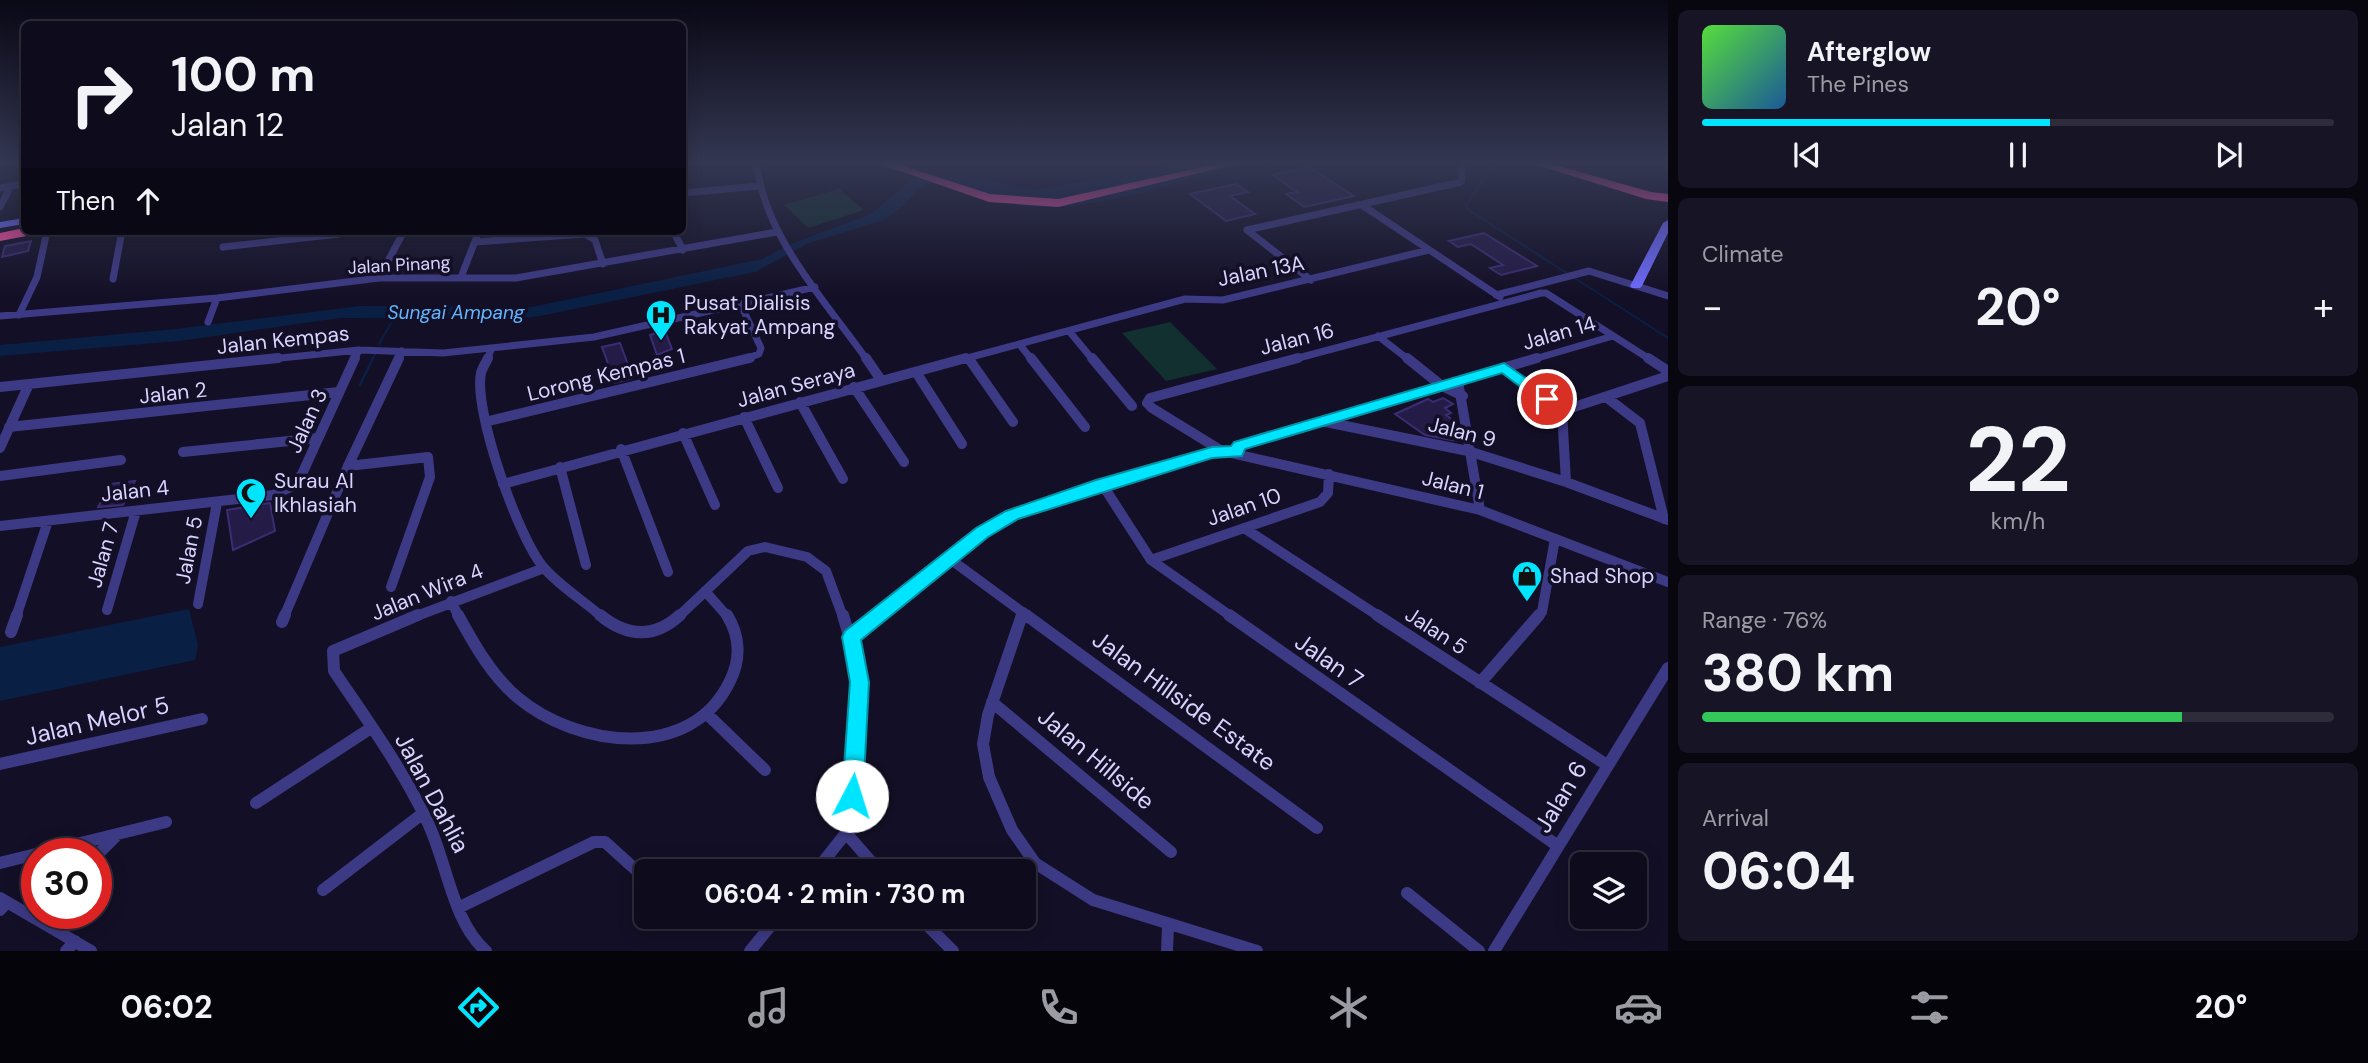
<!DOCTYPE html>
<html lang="en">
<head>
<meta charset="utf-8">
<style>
	:root { --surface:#0e0b1c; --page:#171425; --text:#f1f3f6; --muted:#9b9ba3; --line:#2e2b3b; --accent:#00e5ff }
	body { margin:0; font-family:"DM Sans",sans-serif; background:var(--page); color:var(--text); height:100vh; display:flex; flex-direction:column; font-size:26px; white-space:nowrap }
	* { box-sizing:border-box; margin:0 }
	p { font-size:23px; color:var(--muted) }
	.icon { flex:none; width:38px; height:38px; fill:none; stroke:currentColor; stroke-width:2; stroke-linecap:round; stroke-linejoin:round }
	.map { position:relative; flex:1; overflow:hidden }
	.details { display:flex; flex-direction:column; gap:10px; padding:10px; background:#08060f; width:700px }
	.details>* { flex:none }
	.banner { position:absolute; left:21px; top:21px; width:665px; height:214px; border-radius:10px; box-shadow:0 4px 18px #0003,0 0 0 2px var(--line); background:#0e0b1c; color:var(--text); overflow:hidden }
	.controls { position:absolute; left:1570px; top:852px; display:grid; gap:14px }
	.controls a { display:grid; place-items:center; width:77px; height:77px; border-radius:10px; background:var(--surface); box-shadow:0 4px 18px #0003,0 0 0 2px var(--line); font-size:35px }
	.speed { position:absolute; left:21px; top:838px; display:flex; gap:14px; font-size:35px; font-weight:700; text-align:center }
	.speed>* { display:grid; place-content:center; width:91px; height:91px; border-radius:50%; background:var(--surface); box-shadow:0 4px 18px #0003,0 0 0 2px var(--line); line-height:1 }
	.speed .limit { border:10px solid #d22; background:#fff; color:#111 }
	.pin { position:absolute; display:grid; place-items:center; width:60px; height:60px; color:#fff; margin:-30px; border:4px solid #fff; border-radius:50%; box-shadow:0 2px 7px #0007 }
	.me { position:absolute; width:77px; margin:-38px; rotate:5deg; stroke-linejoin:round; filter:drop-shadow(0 0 5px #0008) }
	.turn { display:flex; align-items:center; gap:24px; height:147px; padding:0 35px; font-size:32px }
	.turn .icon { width:91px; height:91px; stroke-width:2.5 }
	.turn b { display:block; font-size:49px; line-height:60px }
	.then { display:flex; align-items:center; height:66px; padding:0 35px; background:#0003; gap:14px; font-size:26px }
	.big { font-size:52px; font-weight:700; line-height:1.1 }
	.details .widget { flex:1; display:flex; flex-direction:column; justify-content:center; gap:10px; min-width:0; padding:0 24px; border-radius:10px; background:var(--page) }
	.details .dial { align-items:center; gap:0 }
	.dial b { font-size:91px; line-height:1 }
	.song { display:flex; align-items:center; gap:21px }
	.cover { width:84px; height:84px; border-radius:10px; background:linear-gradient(135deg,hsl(110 70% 55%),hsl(210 70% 35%)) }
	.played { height:7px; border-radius:4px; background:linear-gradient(90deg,var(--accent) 55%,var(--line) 55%) }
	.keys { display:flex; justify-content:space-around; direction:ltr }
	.heat { display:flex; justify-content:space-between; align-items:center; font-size:38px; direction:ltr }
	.charge { height:10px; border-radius:5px; background:linear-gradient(90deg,#34c759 76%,var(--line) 0) }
	.trip { position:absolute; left:634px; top:859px; width:402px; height:70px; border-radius:10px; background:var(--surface); box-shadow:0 4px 18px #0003,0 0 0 2px var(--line); font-weight:700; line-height:70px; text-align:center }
	.dock { display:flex; height:112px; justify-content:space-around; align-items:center; background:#06040b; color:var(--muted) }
	.dock .icon { width:49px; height:49px }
	.dock .current { color:var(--accent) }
	.dock b { font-size:32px; color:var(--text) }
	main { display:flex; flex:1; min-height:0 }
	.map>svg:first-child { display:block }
</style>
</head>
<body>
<main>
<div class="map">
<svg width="1668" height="951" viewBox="0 0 1668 951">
	<rect width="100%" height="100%" fill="#130f26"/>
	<path fill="#12302f" d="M839 189 864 210 808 228 784 205Z
		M1170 322 1217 369 1166 381 1122 333Z"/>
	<path fill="#0a1f44" d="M1187 163H1248C1189 178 1095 211 1037 207 1002 205 970 192 936 184H924L902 207 884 220 809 243 755 272 540 316 519 319 340 318 180 341 0 356V345L175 329 360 306 532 307 762 259 796 242 871 214 911 180 932 173 963 175 1034 190Z
		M189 609 198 645 195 660 0 701V647Z"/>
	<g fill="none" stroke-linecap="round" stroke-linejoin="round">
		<path stroke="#0a1f44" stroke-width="2" d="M1495 163 1466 205 1469 210 1568 274
			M1573 277 1668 338
			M379 344 395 316
			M372 360 375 354"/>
		<path stroke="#0a1f44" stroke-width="2.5" d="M360 385 373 358"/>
	</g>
	<path fill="#241b47" stroke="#3b2d73" stroke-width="2" d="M1310 167 1317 172 1354 196 1304 207 1286 194 1297 192 1273 175Z
		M1236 184 1248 192 1230 196 1255 214 1226 221 1190 194Z
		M1484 233 1537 266 1501 275 1490 268 1503 265 1471 244 1458 247 1449 241Z
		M31 241 28 251 2 257 5 246Z
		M665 331 672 349 657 355 650 335Z
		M620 343 633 378 615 383 602 347Z
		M1443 398 1453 404 1445 408 1451 413 1446 415 1454 421 1457 441 1425 435 1395 414 1428 399 1433 402Z
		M135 481 123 505 98 507 111 484Z
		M270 503 275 531 233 550 227 510Z"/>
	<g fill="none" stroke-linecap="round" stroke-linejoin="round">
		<path stroke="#3d3a85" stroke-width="7" d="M757 163C763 235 826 302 867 360
			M0 188 24 184
			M682 193 759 186
			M1362 205 1500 297
			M0 207 11 186
			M1247 230 1461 182 1463 163
			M1247 230 1311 280
			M673 231 683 250
			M475 242 585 234 595 240 603 264
			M223 247 339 234
			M461 277 479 231
			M379 278 404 231
			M113 279 122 231
			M1496 295 1589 271 1668 296
			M741 305 761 348 759 354 742 360
			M19 315 37 277 47 231
			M0 316 217 298 379 278H516L777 232
			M208 322 217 298
			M1069 331 1093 360
			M1378 336 1409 360
			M1020 345 1032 360
			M261 360 359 350 443 353 594 337 815 287
			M354 360 359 350
			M398 360 402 351
			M487 360 491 350
			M960 360 1185 299 1223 300 1429 250
			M1291 360 1541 293H1546L1651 360
			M1531 360 1613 336"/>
		<path stroke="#3d3a85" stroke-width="10" d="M488 358C486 363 482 368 481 373 473 410 519 541 545 569 561 587 584 601 602 617
			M866 358 881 380
			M1031 358 1085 427
			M1092 358 1132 406
			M1407 358 1442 386 1463 396
			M1648 358 1668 371
			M969 359 1013 422
			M1504 368 1562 411
			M916 372 962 444
			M1458 381 1480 510
			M0 387 278 358
			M854 387 904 462
			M1606 397 1640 423 1664 519
			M800 402 843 479
			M1562 411 1668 376
			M1562 411 1566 482
			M744 417 778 488
			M489 421 750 358
			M1326 422 1468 451 1566 482 1668 520
			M9 427 339 392
			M683 433 715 505
			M0 448 29 384
			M621 449 668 572
			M1222 451 1152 408 1147 403 1150 398 1298 358
			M183 452 318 438
			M1236 452 1239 446 1537 358
			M348 466 428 457 430 477 391 587
			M560 467 586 565
			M0 476 121 460
			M503 484 966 358
			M1102 484 1151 560 1232 617
			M0 526 273 495 291 487 302 474 355 358
			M1244 528 1380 617
			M950 559 1029 617
			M1151 560 1320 502 1328 493 1329 474
			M705 591 728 617
			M451 601 459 617
			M198 604 217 503
			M107 610 136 511
			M16 617 48 521
			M284 617 348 466 399 358
			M414 617 544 568
			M678 617 748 551 765 547 807 557 826 571 843 617
			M877 617 982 533 1012 515 1102 484 1222 451 1480 510 1668 582
			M1021 617 1023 612
			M1538 617 1542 612 1555 539"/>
		<path stroke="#3d3a85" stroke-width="12" d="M418 615 333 651 334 671C367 720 402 768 427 821 447 861 452 922 486 951
			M458 615C474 644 491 675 517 697 576 747 691 763 730 681 741 659 740 636 727 615
			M600 615C627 637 654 639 680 615
			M1022 615 988 715 983 744 989 777 1012 830 1035 863 1093 900 1257 951
			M1026 615 1317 828
			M1229 615 1558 846
			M1377 615 1607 765
			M282 622 285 615
			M11 632 17 615
			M851 637 879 615
			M1480 683 1539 615
			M992 702 1171 852
			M707 714 765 770
			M0 764 202 719
			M256 803 371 728
			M846 833 880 872
			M96 856 118 834
			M0 863 166 822
			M815 872 846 833 860 714 856 659 843 615
			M323 890 422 814
			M1407 893 1479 951
			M0 898 91 951
			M458 908 594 842H605L646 879
			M0 910 7 902
			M919 917 953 951
			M66 951 75 941
			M750 951 778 917
			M1167 951 1168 926
			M1494 951 1668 668"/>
		<path fill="#6f6bff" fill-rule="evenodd" d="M24 218V224L0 228V222Z
			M1668 220V233L1642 286 1640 288H1632L1630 286 1663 223Z"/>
		<path fill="#ff4fa3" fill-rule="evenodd" d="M877 163H894L990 194 1058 199 1221 163H1241L1058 207 989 202Z
			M1531 163H1548L1651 192 1668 194V202L1646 199Z
			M24 228V231H39L37 234 0 241V233Z"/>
	</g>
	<linearGradient id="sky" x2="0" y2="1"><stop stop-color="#0a0815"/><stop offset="0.55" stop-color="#333752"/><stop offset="1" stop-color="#333752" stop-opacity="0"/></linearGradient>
	<rect width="1668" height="296" fill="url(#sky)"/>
	<path fill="#00e5ff" stroke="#0095a6" stroke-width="2" d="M1504 363 1552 396V403H1542L1502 373 1245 449 1242 456 1212 458 1018 519 988 537 861 640 869 682 863 796 860 803 852 806 845 803 842 796 850 682 842 637 845 631 976 528 1006 511 1096 480 1212 447 1231 446 1234 442Z"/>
	<defs>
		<g id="hospital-pin" transform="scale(1.575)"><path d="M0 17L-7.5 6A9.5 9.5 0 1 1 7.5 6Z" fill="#00e5ff" stroke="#130f26"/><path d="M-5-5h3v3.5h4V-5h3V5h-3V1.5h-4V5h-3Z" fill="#111"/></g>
		<g id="mosque-pin" transform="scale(1.575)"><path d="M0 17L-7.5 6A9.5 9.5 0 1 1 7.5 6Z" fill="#00e5ff" stroke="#130f26"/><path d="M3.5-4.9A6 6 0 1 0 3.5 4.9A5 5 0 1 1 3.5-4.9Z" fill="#111"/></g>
		<g id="shop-pin" transform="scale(1.575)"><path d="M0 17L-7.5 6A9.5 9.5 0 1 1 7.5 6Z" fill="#00e5ff" stroke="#130f26"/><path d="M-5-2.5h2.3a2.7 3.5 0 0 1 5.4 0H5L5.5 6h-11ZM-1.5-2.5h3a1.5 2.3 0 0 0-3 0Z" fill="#111"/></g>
	</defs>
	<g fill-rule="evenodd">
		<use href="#hospital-pin" x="661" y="315"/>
		<use href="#mosque-pin" x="251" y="493"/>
		<use href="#shop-pin" x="1527" y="576"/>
	</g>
	<g text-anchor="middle" stroke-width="7" stroke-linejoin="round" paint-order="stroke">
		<g font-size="18" fill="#d9d4ff" stroke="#130f26">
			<text transform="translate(399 265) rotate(-3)" y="6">Jalan Pinang</text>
		</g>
		<g font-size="19" font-style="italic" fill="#62b6ff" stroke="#130f26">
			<text x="456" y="319">Sungai Ampang</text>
		</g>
		<g font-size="21" fill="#d9d4ff" stroke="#130f26">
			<text transform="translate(1261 271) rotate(-11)" y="7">Jalan 13A</text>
			<text transform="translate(1559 333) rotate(-16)" y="7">Jalan 14</text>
			<text transform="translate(1297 339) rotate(-14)" y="7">Jalan 16</text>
			<text transform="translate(283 340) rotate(-6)" y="7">Jalan Kempas</text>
			<text transform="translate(606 375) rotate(-14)" y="7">Lorong Kempas 1</text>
			<text transform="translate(796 385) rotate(-15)" y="7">Jalan Seraya</text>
			<text transform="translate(173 393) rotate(-6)" y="7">Jalan 2</text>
			<text transform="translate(307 421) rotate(-65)" y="7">Jalan 3</text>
			<text transform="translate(1462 432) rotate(14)" y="7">Jalan 9</text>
			<text transform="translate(1453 485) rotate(14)" y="7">Jalan 1</text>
			<text transform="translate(135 491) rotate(-6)" y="7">Jalan 4</text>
			<text transform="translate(1244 507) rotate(-19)" y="7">Jalan 10</text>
			<text transform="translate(189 550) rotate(-79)" y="7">Jalan 5</text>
			<text transform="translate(103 555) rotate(-74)" y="7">Jalan 7</text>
			<text transform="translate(427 592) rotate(-22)" y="7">Jalan Wira 4</text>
			<text transform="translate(1436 631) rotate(33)" y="7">Jalan 5</text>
		</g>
		<g font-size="21" fill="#d9d4ff" stroke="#130f26" text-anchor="start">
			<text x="684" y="310">Pusat Dialisis<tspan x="684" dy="24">Rakyat Ampang</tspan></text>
			<text x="274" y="488">Surau Al<tspan x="274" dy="24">Ikhlasiah</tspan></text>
			<text x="1550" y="583">Shad Shop</text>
		</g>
		<g font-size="24" fill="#d9d4ff" stroke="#130f26">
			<text transform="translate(1329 661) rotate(35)" y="8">Jalan 7</text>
			<text transform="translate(1184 701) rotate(36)" y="8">Jalan Hillside Estate</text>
			<text transform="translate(97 721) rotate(-13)" y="8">Jalan Melor 5</text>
			<text transform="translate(1096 759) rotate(40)" y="8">Jalan Hillside</text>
			<text transform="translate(432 793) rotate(62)" y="8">Jalan Dahlia</text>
			<text transform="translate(1561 797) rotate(-59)" y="8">Jalan 6</text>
		</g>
	</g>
</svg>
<div class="controls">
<a><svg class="icon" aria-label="layers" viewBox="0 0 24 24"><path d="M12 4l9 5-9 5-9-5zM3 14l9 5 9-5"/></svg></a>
</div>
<div class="speed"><div class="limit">30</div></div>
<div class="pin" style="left:1547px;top:399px;background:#d93025"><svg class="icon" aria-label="arrive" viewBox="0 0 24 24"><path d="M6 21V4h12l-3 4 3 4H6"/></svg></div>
<svg class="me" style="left:852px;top:796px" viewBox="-20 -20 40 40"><circle r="19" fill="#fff"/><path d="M0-13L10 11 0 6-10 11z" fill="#00e5ff"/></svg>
<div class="trip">06:04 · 2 min · 730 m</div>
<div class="banner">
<div class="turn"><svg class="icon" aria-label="right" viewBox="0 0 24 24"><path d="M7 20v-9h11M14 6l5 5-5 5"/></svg><div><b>100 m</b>Jalan 12</div></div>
<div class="then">Then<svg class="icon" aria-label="ahead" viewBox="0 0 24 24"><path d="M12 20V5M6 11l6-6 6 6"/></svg></div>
</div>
</div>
<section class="details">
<div class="widget">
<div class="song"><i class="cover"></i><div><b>Afterglow</b><p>The Pines</p></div></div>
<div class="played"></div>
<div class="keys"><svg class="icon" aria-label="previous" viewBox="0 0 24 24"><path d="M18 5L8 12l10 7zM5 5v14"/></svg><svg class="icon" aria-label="pause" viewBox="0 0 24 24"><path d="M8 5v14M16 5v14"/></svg><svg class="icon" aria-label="next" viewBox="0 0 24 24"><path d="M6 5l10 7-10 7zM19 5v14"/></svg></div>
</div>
<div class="widget"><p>Climate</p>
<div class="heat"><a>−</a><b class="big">20°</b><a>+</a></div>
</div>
<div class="widget dial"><b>22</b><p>km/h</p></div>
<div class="widget"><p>Range · 76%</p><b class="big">380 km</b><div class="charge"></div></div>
<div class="widget"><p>Arrival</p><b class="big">06:04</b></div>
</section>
</main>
<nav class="dock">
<b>06:02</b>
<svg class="icon current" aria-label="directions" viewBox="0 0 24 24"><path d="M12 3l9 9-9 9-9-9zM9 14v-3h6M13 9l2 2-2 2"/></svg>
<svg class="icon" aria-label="music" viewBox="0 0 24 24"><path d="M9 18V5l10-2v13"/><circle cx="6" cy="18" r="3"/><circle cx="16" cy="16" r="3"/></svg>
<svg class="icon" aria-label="phone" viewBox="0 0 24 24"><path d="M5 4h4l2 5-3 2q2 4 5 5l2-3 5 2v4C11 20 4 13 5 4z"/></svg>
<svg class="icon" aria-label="climate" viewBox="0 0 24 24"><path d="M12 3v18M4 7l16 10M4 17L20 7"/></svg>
<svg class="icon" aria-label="car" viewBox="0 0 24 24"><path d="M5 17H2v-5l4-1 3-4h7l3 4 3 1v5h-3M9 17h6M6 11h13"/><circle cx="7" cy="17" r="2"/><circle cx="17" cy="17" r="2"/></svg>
<svg class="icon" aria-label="filters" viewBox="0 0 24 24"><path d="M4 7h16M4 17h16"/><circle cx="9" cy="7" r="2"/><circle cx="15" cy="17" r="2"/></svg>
<b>20°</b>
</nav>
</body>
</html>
